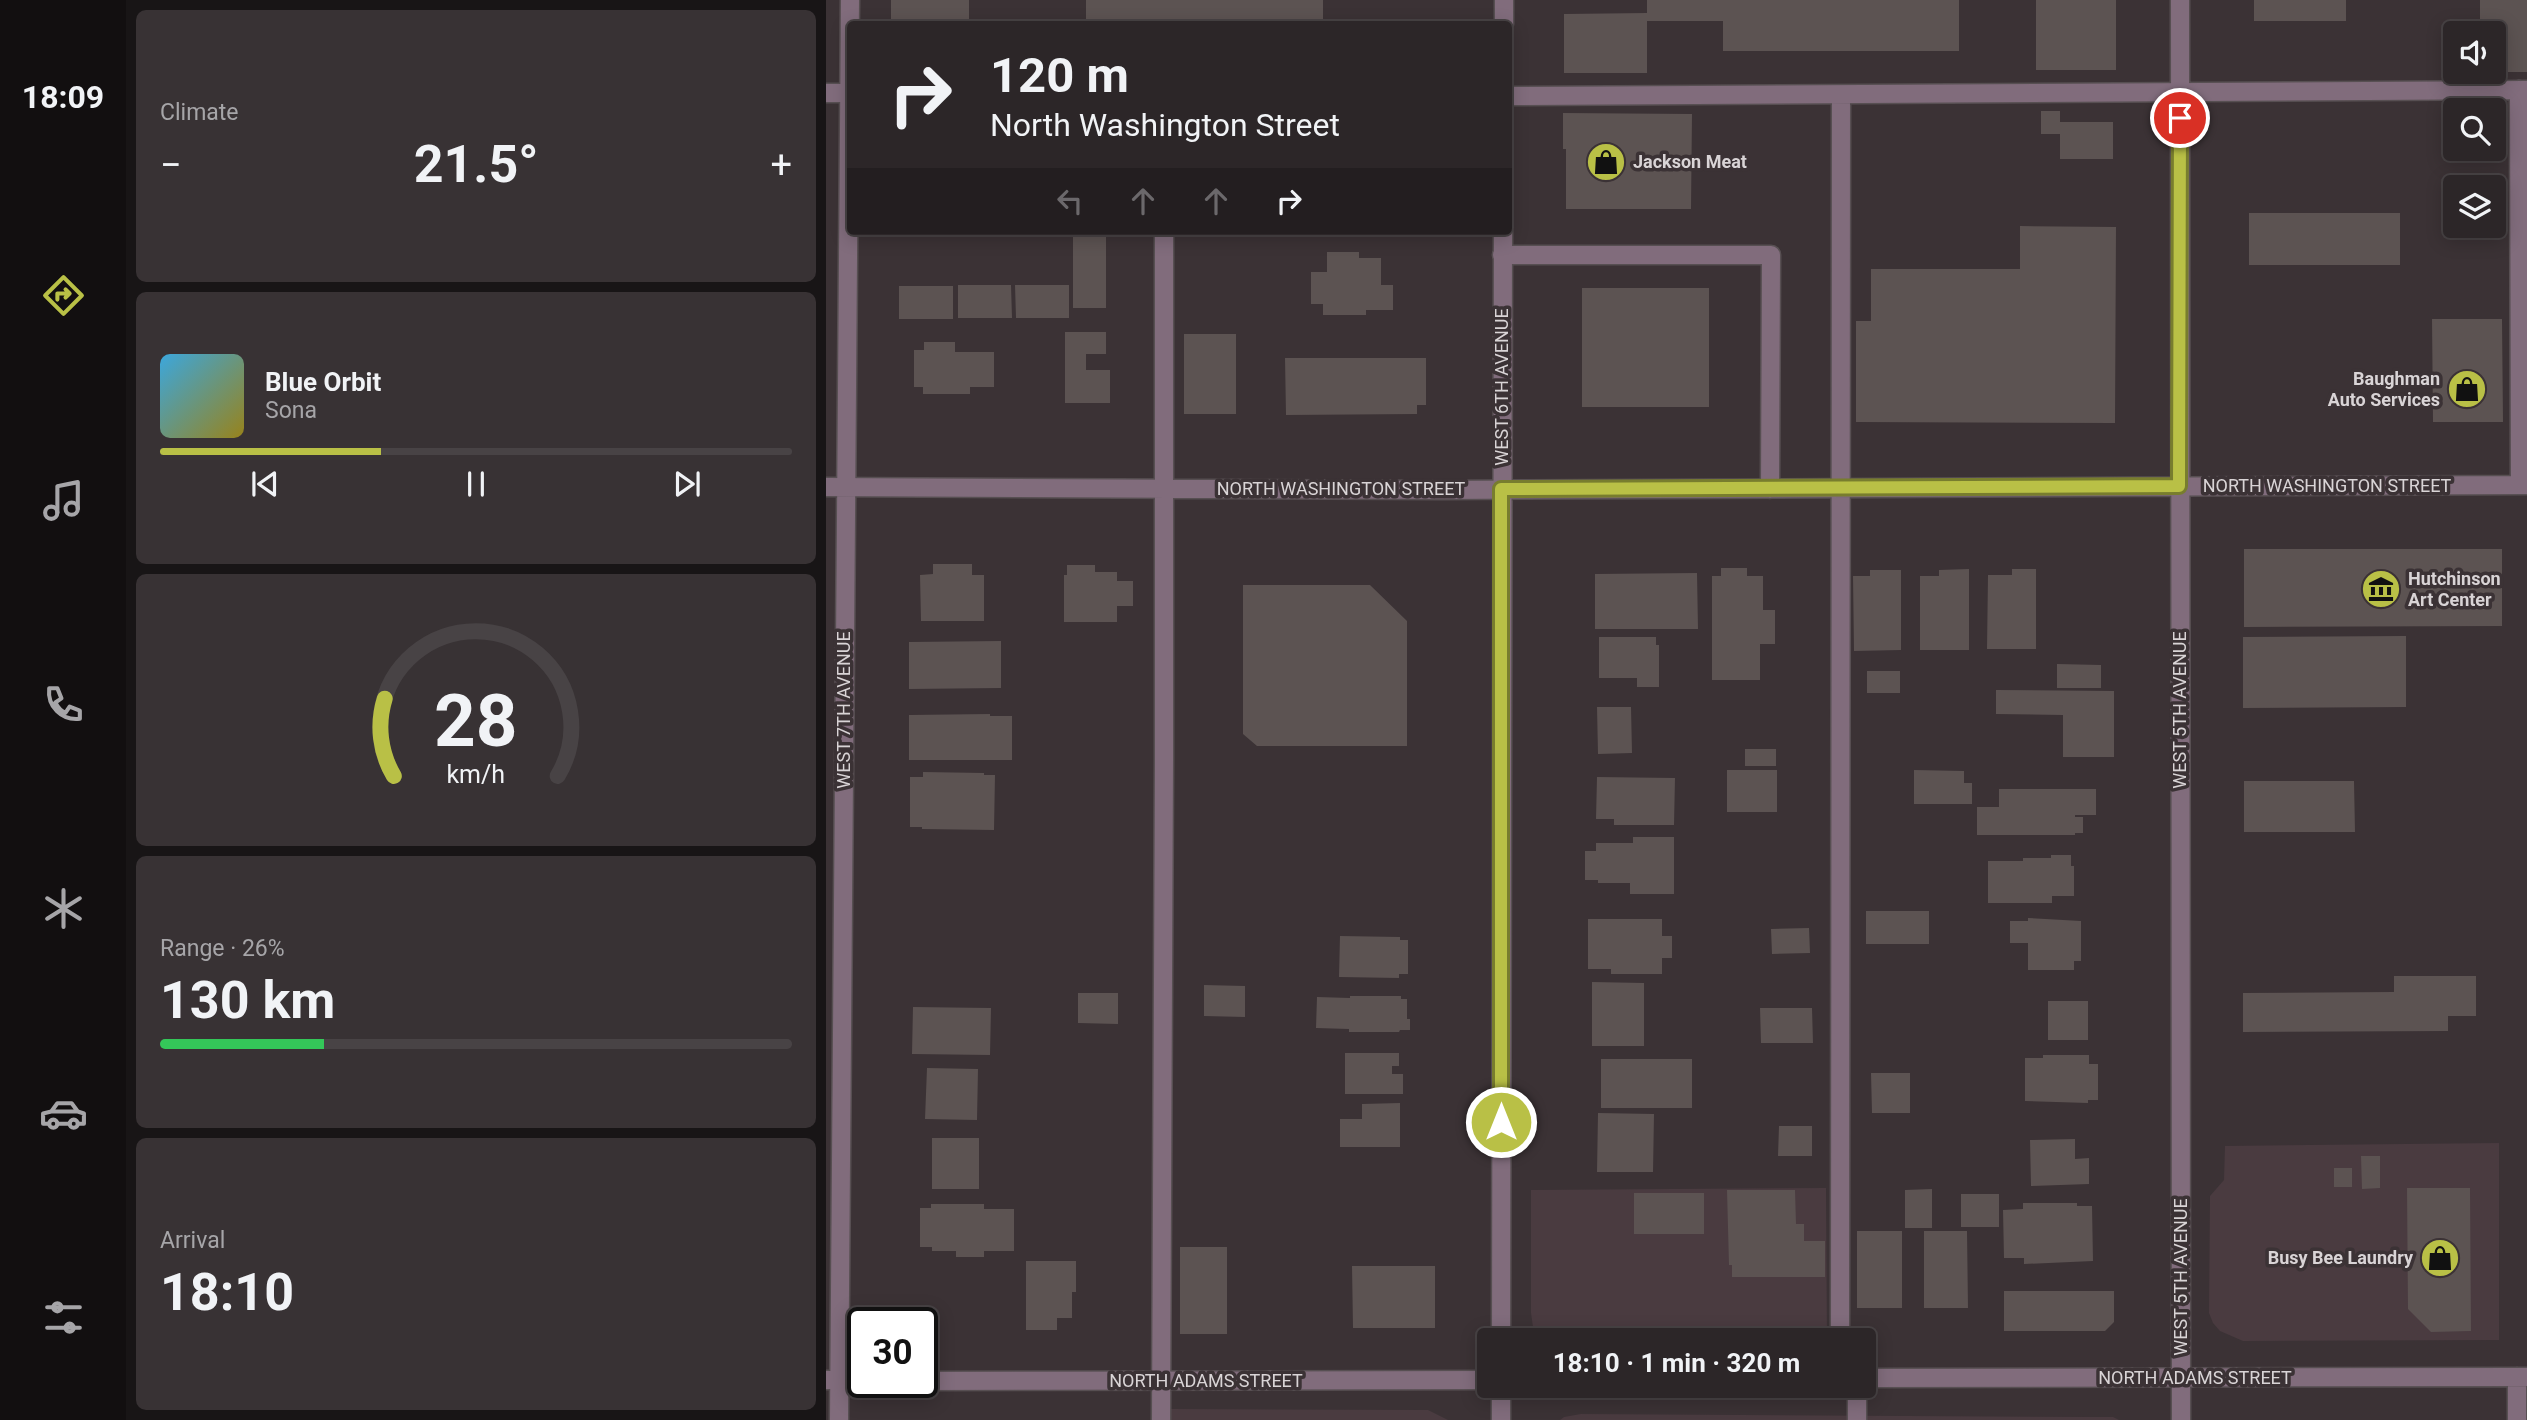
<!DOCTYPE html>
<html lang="en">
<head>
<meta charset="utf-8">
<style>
	:root { --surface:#2c2628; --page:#383234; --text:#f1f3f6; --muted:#a6a5a8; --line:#484345; --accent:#b9c046 }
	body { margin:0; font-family:Roboto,sans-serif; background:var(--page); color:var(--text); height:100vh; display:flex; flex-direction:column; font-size:26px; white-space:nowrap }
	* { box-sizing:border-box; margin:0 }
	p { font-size:23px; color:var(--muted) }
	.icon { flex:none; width:38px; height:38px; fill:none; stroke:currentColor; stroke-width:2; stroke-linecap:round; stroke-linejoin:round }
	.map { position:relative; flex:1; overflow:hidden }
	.panel { display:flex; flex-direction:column; gap:10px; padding:10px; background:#181516; width:700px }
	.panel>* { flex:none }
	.guide { position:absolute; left:21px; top:21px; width:665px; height:214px; border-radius:7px; box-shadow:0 4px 18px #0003,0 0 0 2px var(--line); background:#2c2628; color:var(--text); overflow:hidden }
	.tools { position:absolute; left:1617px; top:21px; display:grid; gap:14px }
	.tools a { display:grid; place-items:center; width:63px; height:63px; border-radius:7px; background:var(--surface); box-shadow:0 4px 18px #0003,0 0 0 2px var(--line); font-size:35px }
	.speed { position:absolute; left:21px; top:1307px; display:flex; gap:14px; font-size:35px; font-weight:700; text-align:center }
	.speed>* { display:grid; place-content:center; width:91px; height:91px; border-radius:50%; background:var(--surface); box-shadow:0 4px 18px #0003,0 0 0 2px var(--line); line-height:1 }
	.speed .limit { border:4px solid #111; border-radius:10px; background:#fff; color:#111 }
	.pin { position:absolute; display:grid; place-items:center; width:60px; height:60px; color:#fff; margin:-30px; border:4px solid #fff; border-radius:50%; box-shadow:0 2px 7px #0007 }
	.me { position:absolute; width:77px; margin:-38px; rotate:0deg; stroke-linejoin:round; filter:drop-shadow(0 0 5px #0008) }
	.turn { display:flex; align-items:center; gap:24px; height:147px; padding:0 28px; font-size:32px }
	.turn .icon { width:91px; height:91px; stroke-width:2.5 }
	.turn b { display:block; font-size:49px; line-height:60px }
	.lanes { display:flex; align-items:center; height:66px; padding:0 28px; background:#0003; justify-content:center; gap:35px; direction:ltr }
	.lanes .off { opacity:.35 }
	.big { font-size:52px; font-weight:700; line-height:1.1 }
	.panel .tile { flex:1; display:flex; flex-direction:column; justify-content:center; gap:10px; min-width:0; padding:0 24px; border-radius:10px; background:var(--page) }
	.panel .dial { align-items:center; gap:0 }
	.dial svg { height:182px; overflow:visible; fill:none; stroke:var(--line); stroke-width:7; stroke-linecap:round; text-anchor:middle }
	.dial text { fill:var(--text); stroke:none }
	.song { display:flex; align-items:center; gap:21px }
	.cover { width:84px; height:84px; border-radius:10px; background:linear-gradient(135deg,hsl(200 70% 55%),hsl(50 70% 35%)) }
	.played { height:7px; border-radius:4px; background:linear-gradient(90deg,var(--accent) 35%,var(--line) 35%) }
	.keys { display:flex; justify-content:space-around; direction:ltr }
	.heat { display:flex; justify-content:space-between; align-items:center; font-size:38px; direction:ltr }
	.charge { height:10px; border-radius:5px; background:linear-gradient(90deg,#34c759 26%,var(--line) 0) }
	.trip { position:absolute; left:651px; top:1328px; width:399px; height:70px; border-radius:7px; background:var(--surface); box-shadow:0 4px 18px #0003,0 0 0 2px var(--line); font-weight:700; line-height:70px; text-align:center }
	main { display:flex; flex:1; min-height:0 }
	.tabs { display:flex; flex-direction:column; width:126px; justify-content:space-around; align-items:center; background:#120f10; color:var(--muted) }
	.tabs .icon { width:49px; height:49px }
	.tabs .selected { color:var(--accent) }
	.tabs b { font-size:32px; color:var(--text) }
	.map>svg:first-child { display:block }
</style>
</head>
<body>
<main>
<nav class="tabs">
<b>18:09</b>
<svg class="icon selected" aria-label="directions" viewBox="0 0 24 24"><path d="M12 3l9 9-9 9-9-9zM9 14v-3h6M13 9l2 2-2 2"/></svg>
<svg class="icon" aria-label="music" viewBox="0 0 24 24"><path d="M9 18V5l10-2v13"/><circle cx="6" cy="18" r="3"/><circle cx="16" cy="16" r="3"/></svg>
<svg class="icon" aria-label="phone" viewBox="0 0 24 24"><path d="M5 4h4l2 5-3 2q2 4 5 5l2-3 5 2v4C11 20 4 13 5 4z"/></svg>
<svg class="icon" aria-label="climate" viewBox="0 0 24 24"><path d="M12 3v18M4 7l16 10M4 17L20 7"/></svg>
<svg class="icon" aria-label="car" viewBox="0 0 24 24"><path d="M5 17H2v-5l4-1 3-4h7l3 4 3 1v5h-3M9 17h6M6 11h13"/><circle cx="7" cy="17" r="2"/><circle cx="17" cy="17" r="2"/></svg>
<svg class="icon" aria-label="filters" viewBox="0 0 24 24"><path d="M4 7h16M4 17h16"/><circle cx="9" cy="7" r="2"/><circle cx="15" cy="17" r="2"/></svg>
</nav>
<section class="panel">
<div class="tile"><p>Climate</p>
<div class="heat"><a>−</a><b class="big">21.5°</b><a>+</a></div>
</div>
<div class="tile">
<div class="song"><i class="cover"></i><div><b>Blue Orbit</b><p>Sona</p></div></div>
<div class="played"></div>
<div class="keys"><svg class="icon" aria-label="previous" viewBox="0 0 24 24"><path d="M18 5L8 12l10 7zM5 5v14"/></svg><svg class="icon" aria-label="pause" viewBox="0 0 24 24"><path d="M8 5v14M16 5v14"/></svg><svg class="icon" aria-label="next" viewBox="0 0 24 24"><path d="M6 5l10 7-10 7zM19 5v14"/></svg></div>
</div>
<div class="tile dial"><svg viewBox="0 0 100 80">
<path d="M14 69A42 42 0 1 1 86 69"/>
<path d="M14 69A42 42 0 0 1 10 35" stroke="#b9c046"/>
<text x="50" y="56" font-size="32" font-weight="700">28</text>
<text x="50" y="72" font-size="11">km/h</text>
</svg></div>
<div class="tile"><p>Range · 26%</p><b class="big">130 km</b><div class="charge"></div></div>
<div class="tile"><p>Arrival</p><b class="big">18:10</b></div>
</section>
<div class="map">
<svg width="1701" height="1420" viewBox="0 0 1701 1420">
	<rect width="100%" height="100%" fill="#3b3235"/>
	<path fill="#4a3b40" d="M1673 1143V1340L1417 1341 1394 1331 1387 1323 1383 1313 1384 1196 1398 1180 1399 1146Z
		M1000 1188 1001 1340H719L707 1327 705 1313V1190Z
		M345 1409 602 1410 622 1420H345Z
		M755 1414 1267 1417H1287L1293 1420H734L738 1417Z"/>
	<path fill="#5c5352" d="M65 0H143V24H65Z
		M260 0H497V24H260Z
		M821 0H1133V51H897V21H821V73H738V14L821 13Z
		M1210 0H1290V70H1210Z
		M1428 0H1520V21H1428Z
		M1654 0H1701V72H1668V33H1654Z
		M1215 111H1234V122H1287V159H1234V134H1215Z
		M737 113 866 114 865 209H740V149H737Z
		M1423 213H1574V265H1423Z
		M1194 226 1290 227 1289 423 1030 422V321H1045V269H1194Z
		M247 231H280V308H247Z
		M501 252H533V258H555V285H567V310H540V315H497V304H485V272H501Z
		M132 285H185L186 318H132Z
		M189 285H243V318H190Z
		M73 286H127V319H73Z
		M756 288H883V407H756Z
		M1606 319H1676L1677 422H1607Z
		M239 332H280V354H260V370H284V403H239Z
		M358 334H410V414H358Z
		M98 342H129V352H168V387H144V394H97V387H88V350H98Z
		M459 358H600V405H591V414L460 415Z
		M1418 549H1676V626L1418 627Z
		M107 564H146V575H158V621H95L94 575 107 574Z
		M241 565H269V572H291V581H307V606H291V622H238V575H241Z
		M895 568H921V576H937V610H949V644H934V680H886V576H895Z
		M1143 569V650H1094V576H1113V570Z
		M1186 569H1210V649H1161L1162 575H1186Z
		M1044 570H1075V650L1028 651 1027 576H1044Z
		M871 573 872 629H769V574Z
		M417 585H544L581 621V746H431L417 734Z
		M1580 636V707L1417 708V637Z
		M773 637H830V645H833V687H811V678H773Z
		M175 641V688L83 689V642Z
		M1231 664 1275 665V688H1231Z
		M1041 671H1074V693H1041Z
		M1170 690 1288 691V757H1237V715L1170 714Z
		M771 707H805L806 753 772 754Z
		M164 714V716H186V760H83V715Z
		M919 749H950V766H919Z
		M901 770H951V812H901Z
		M1088 770 1138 771V783H1146V804H1088Z
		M97 772 158 773V775H169L168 830 96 829V827H84V777H97Z
		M771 777 849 778 848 825H788V819H770Z
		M1418 781H1528L1529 832H1418Z
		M1173 789H1270V815H1249V817H1257V833H1249V835H1151V807H1173Z
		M807 837H848V894H804V883H772V880H759V851H770V843H807Z
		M1225 855H1245V866H1248V896H1226V903H1162V861H1197V858H1225Z
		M1040 911H1103V944H1040Z
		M1202 918 1255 921V961H1248V970H1202V943H1184V921H1202Z
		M762 919H836V936H846V958H836V974H785V969H762Z
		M983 928 984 953 946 954 945 929Z
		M514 936 574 937V940H582V974H573V978L513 977Z
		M1568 976H1650V1016H1622V1031L1417 1032V993L1568 992Z
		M766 982 818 983V1046H766Z
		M378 985 419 986V1017L378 1016Z
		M252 993H292V1024L252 1023Z
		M524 996H575V999H581V1019H584V1030H574L573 1032H523V1029L490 1028 491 997 524 998Z
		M1222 1001H1262V1040H1222Z
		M87 1007 165 1008 164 1055 86 1054Z
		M934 1008H986L987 1043H935Z
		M519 1053H573V1066H566V1074H577V1094H519Z
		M1217 1055H1263V1064H1272V1100H1262V1103L1199 1101V1058H1217Z
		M775 1059H866V1108H775Z
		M101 1068 152 1069 151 1120 99 1119Z
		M1045 1073H1084V1113H1046Z
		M574 1103V1147H514V1119H536V1104Z
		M772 1113 828 1114 827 1172H771Z
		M953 1126H986V1156H952Z
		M106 1138H153V1189H106Z
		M1249 1139V1159L1263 1158V1184L1205 1186 1204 1140Z
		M1535 1156H1554V1188L1536 1189Z
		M1508 1168H1526V1187H1508Z
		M1581 1188H1644L1645 1331 1605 1332 1582 1309Z
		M1106 1189V1228H1079V1190Z
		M901 1190H969L970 1224H978V1241H999V1277H906V1265H903Z
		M808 1193H878V1234H808Z
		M1135 1194H1173V1227H1135Z
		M1197 1203H1251V1206H1266L1267 1261 1198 1264V1258H1178L1177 1210 1197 1209Z
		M105 1204H158V1209H188V1251H158V1257H130V1251H106V1247H94V1208H105Z
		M1031 1231H1076V1308H1031Z
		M1098 1231H1141L1142 1308H1098Z
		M354 1247H401V1334H354Z
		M200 1261H250V1292H246V1318H231V1330H200Z
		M526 1266H609V1328H527Z
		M1178 1291H1288V1322L1279 1331H1178Z"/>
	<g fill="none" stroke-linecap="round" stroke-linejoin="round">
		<g stroke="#574f52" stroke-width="21">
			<path id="minor" d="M678 0V24
				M1354 0 1355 1420
				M1693 90 1694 485
				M0 93H24
				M682 96 1701 90
				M676 255H945L944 489
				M0 487 616 490 1701 485
				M675 1340 677 231
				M1014 1340 1015 95
				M1691 1377V1420
				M1038 1378 1701 1377
				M0 1380H37
				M96 1381 663 1380
				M1031 1386V1420
				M13 1420 24 0
				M335 1420 338 761V231
				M675 1420V1386"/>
		</g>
		<use href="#minor" stroke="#816c7c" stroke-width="18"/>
	</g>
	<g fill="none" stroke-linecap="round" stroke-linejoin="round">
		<g stroke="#787d2e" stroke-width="18">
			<path id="route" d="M675 1122V489L1353 486 1354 118"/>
		</g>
		<use href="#route" stroke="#b9c046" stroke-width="12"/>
	</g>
	<defs>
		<g id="shop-disc" transform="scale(2.0125)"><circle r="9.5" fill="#b9c046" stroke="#3b3235"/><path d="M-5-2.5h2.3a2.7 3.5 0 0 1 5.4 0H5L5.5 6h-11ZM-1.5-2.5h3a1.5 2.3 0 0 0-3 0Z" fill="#111"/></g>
		<g id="museum-disc" transform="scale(2.0125)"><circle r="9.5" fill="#b9c046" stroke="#3b3235"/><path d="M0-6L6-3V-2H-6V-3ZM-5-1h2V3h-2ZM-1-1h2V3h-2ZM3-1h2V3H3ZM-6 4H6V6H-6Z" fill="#111"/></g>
	</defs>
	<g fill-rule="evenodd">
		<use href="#shop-disc" x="780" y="162"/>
		<use href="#shop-disc" x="1641" y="389"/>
		<use href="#museum-disc" x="1555" y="589"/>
		<use href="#shop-disc" x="1614" y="1258"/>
	</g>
	<g text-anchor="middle" stroke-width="7" stroke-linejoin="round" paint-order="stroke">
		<g font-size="18" font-weight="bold" fill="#d9d4d6" stroke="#3b3235" text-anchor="start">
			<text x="807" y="168">Jackson Meat</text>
			<text x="1614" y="385" text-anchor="end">Baughman<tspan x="1614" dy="21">Auto Services</tspan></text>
			<text x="1582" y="585">Hutchinson<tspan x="1582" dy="21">Art Center</tspan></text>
			<text x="1587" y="1264" text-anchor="end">Busy Bee Laundry</text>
		</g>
		<g font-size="18" fill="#d9d4d6" stroke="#3b3235">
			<text transform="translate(676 387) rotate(-90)" y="6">WEST 6TH AVENUE</text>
			<text x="1501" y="492">NORTH WASHINGTON STREET</text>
			<text x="515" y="495">NORTH WASHINGTON STREET</text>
			<text transform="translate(18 710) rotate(-90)" y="6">WEST 7TH AVENUE</text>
			<text transform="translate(1354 710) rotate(-90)" y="6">WEST 5TH AVENUE</text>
			<text transform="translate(1355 1277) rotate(-90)" y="6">WEST 5TH AVENUE</text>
			<text x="1369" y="1384">NORTH ADAMS STREET</text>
			<text x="380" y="1387">NORTH ADAMS STREET</text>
		</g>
	</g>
</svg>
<div class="tools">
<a><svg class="icon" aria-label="sound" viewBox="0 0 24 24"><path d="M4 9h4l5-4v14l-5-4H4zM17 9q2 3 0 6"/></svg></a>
<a><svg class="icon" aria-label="search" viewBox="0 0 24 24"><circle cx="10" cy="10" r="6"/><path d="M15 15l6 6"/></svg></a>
<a><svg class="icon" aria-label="layers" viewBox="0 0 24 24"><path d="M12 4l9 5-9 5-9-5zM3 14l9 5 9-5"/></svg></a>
</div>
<div class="speed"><div class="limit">30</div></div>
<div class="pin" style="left:1354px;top:118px;background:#d93025"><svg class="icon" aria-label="arrive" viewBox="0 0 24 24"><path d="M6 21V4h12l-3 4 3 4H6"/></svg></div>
<svg class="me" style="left:675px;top:1122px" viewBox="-20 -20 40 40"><circle r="17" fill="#b9c046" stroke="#fff" stroke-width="3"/><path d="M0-11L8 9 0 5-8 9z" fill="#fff"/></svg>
<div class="trip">18:10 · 1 min · 320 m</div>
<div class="guide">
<div class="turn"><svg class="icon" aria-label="right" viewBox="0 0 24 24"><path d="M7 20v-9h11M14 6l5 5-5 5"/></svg><div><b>120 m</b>North Washington Street</div></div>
<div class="lanes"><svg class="icon off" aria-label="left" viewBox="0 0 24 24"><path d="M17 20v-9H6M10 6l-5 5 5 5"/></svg><svg class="icon off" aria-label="ahead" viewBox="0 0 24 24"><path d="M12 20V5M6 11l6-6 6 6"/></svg><svg class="icon off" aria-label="ahead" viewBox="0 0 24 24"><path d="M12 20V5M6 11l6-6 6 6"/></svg><svg class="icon" aria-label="right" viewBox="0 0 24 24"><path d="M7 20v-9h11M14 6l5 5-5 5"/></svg></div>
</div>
</div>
</main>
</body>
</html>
